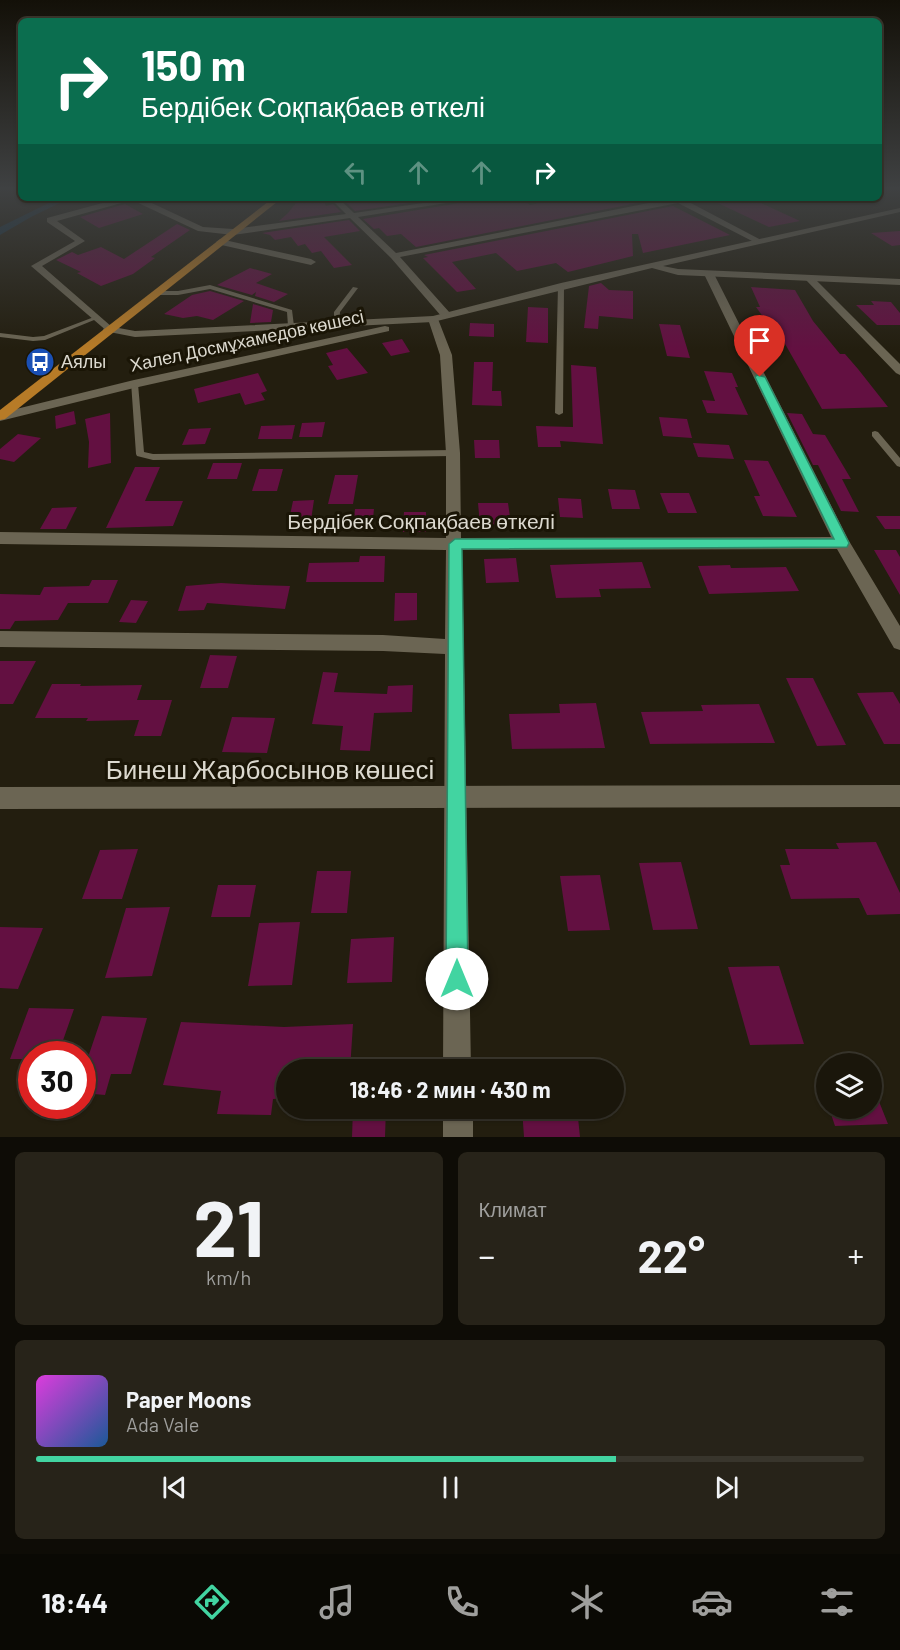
<!DOCTYPE html>
<html lang="ru">
<head>
<meta charset="utf-8">
<style>
	:root { --surface:#1a160b; --page:#272319; --text:#f1f3f6; --muted:#9f9f9d; --line:#38352c; --accent:#42d4a1 }
	body { margin:0; font-family:Barlow,sans-serif; background:var(--page); color:var(--text); height:100vh; display:flex; flex-direction:column; font-size:22px; white-space:nowrap }
	* { box-sizing:border-box; margin:0 }
	p { font-size:20px; color:var(--muted) }
	.icon { flex:none; width:33px; height:33px; fill:none; stroke:currentColor; stroke-width:2; stroke-linecap:round; stroke-linejoin:round }
	.map { position:relative; height:1137px; overflow:hidden }
	.panel { display:flex; flex-direction:column; gap:15px; padding:15px; background:#0e0c06; flex:1 }
	.panel>* { flex:none }
	.hud { position:absolute; left:18px; top:18px; width:864px; height:183px; border-radius:9px; box-shadow:0 2px 4px #0004,0 0 0 2px var(--line); background:#0b6e4f; color:#fff; overflow:hidden }
	.buttons { position:absolute; left:816px; top:1053px; display:grid; gap:12px }
	.buttons a { display:grid; place-items:center; width:66px; height:66px; border-radius:50%; background:var(--surface); box-shadow:0 2px 4px #0004,0 0 0 2px var(--line); font-size:30px }
	.speed { position:absolute; left:18px; top:1041px; display:flex; gap:12px; font-size:30px; font-weight:700; text-align:center }
	.speed>* { display:grid; place-content:center; width:78px; height:78px; border-radius:50%; background:var(--surface); box-shadow:0 2px 4px #0004,0 0 0 2px var(--line); line-height:1 }
	.speed .limit { border:9px solid #d22; background:#fff; color:#111 }
	.pin { position:absolute; display:grid; place-items:center; width:51px; height:51px; color:#fff; margin:-62px -26px; border-radius:50% 50% 50% 0; rotate:-45deg; box-shadow:0 0 6px #0007 }
	.pin .icon { rotate:45deg }
	.me { position:absolute; width:66px; margin:-33px; rotate:0deg; stroke-linejoin:round; filter:drop-shadow(0 0 4px #0008) }
	.turn { display:flex; align-items:center; gap:21px; height:126px; padding:0 24px; font-size:27px }
	.turn .icon { width:78px; height:78px; stroke-width:2.5 }
	.turn b { display:block; font-size:42px; line-height:51px }
	.lanes { display:flex; align-items:center; height:57px; padding:0 24px; background:#0003; justify-content:center; gap:30px; direction:ltr }
	.lanes .off { opacity:.35 }
	.big { font-size:45px; font-weight:700; line-height:1.1 }
	.panel .tile { flex:1; display:flex; flex-direction:column; justify-content:center; gap:9px; min-width:0; padding:0 21px; border-radius:9px; background:var(--page) }
	.panel .dial { align-items:center; gap:0 }
	.dial b { font-size:78px; line-height:1 }
	.song { display:flex; align-items:center; gap:18px }
	.cover { width:72px; height:72px; border-radius:9px; background:linear-gradient(135deg,hsl(300 70% 55%),hsl(210 70% 35%)) }
	.played { height:6px; border-radius:3px; background:linear-gradient(90deg,var(--accent) 70%,var(--line) 70%) }
	.keys { display:flex; justify-content:space-around; direction:ltr }
	.heat { display:flex; justify-content:space-between; align-items:center; font-size:33px; direction:ltr }
	.panel .tiles { flex:1; display:grid; gap:15px; grid-template-columns:1fr 1fr }
	.tile:last-child { grid-column:span 2 }
	.trip { position:absolute; left:276px; top:1059px; width:348px; height:60px; border-radius:30px; background:var(--surface); box-shadow:0 2px 4px #0004,0 0 0 2px var(--line); font-weight:700; line-height:60px; text-align:center }
	.dock { display:flex; height:96px; justify-content:space-around; align-items:center; background:#0a0904; color:var(--muted) }
	.dock .icon { width:42px; height:42px }
	.dock .on { color:var(--accent) }
	.dock b { font-size:27px; color:var(--text) }
	.map>svg:first-child { display:block }
</style>
</head>
<body>
<div class="map">
<svg width="900" height="1137" viewBox="0 0 900 1137">
	<rect width="100%" height="100%" fill="#231e0f"/>
	<path fill="#163548" d="M59 198H70L31 217 0 235V227Z"/>
	<path fill="#631041" d="M300 198H323L326 206 333 204 341 212 279 221 288 213Z
		M374 198H442L355 211 346 202Z
		M507 198H521L530 205 566 198H662L416 247 401 234 387 236 379 228 374 229 363 219 478 200V202Z
		M707 198H750L800 221 769 227Z
		M125 204 143 214 99 228 80 217Z
		M673 206 730 235 643 253 638 234H632L633 256 568 272 556 263 517 271 496 253 452 262 476 289 457 292 423 258 428 257 424 255Z
		M349 220 360 231 324 237 352 265 334 268 321 251 312 253 305 244 298 246 291 237 275 240 270 235 262 233Z
		M177 224 190 230 151 257 155 258 133 274 101 286 77 273 81 272 56 260 72 252 78 255 101 247 124 259Z
		M900 231V245L892 246 871 233Z
		M250 268 272 274 256 283 288 294 274 302 255 296 256 292 252 295 217 285Z
		M601 283 609 290 633 291V319L599 316 598 329 584 328 589 286Z
		M751 287 795 290 813 321 840 354H845L858 369 888 407 822 409 780 335H776L756 307H760Z
		M210 291 244 301 213 320 197 316 183 318 164 314 192 295Z
		M871 301 891 302 900 313V325H877L856 305H874Z
		M253 304 273 310 271 322 250 323Z
		M528 307 548 308V343L526 342Z
		M470 323 494 324V337L469 336Z
		M659 324 680 325 690 358 667 356Z
		M402 339 410 352 391 356 382 343Z
		M347 348 368 373 337 380 328 366 333 365 326 353Z
		M474 362H493L492 391H501L502 406 472 405Z
		M571 365 596 367 603 444 560 441 561 447H538L536 426 573 427Z
		M704 371 732 373 738 387H735L748 415 707 413 702 400 715 401Z
		M258 373 267 391 261 393 265 400 245 405 240 393 198 403 194 389Z
		M74 411 76 424 56 429 55 416Z
		M110 413 111 463 88 468 89 442 85 419Z
		M787 413 802 414 813 434 825 435 851 479H842L859 512 841 511 818 465H813Z
		M659 417 687 419 692 438 663 436Z
		M325 422 322 437H299L302 423Z
		M295 425 292 439H258L261 426Z
		M211 428 205 444 182 445 189 429Z
		M18 434 41 438 14 462 0 459V449Z
		M474 440H499L500 458H475Z
		M693 443 729 445 734 459 698 457Z
		M744 460 768 461 797 517 763 516 754 496H760Z
		M213 463H242L237 479H207Z
		M135 467H160L145 501H183L173 526 106 528Z
		M259 469H283L277 491H252Z
		M335 475H358L353 504H328Z
		M608 489 635 490 640 509H612Z
		M660 493H689L697 513H668Z
		M558 498 581 499 583 518 560 517Z
		M314 500 311 520H289L293 501Z
		M478 503H508L511 524 480 525Z
		M77 507 66 529H40L52 508Z
		M355 509H374L372 528H353Z
		M404 512H426V532H403Z
		M876 516H900V529H885Z
		M874 550H896L900 557V595Z
		M360 556H385L384 582H306L309 563 359 562Z
		M516 558 519 582 486 583 484 559Z
		M642 562 651 588 599 589 601 597 556 598 550 565Z
		M730 565 731 568 786 567 799 591 709 594 698 566Z
		M92 580H118L108 603H68L58 620 15 621 10 629H0V594L40 595 44 587 89 586Z
		M221 583 257 585 290 586 285 609 207 603 204 610 178 611 186 586Z
		M395 593H417V620L394 621Z
		M131 600 148 601 136 623 119 622Z
		M210 655 237 656 228 688H200Z
		M0 661H36L13 704H0Z
		M323 672 338 673 334 692 387 694 388 686 413 685 412 712 374 713 370 751 340 750 343 726 312 724Z
		M786 678H813L846 745 817 746Z
		M52 684H81L80 686 142 685 137 700H172L161 736H134L139 720 86 721 88 718H35Z
		M893 692 900 704V744H884L857 693Z
		M596 703 605 748 512 749 509 714 560 713 559 704Z
		M759 704 775 743 650 744 641 712 703 711 701 705Z
		M232 717 275 718 267 753 222 752Z
		M876 842 900 893V914L867 915 859 898 791 899 780 865H790L785 849H839L836 843Z
		M138 849 122 899H82L100 850Z
		M681 862 698 929 653 930 639 863Z
		M317 871H351L347 913H311Z
		M600 875 610 930 568 931 560 876Z
		M218 885H256L250 917H211Z
		M170 907 152 976 105 978 126 908Z
		M300 922 292 985 248 986 259 923Z
		M0 927 43 928 18 989 0 988Z
		M394 937 392 982 347 983 351 939Z
		M779 966 804 1044 750 1045 728 967Z
		M29 1008 74 1009 61 1046H49L45 1054H32V1059H10Z
		M102 1016 147 1018 131 1074H111L105 1095 82 1093V1075Z
		M181 1022 284 1027 353 1024 350 1070H286V1098L273 1099 271 1115 217 1114 221 1091 163 1085Z
		M872 1084 888 1124 835 1126 829 1108H872Z
		M353 1108H386L385 1137H352Z
		M522 1108H577L580 1137H524Z"/>
	<g fill="none" stroke-linecap="round" stroke-linejoin="round">
		<path fill="#6b6553" fill-rule="evenodd" d="M561 284 564 286 563 413 559 415 555 413 558 286Z
			M210 285 292 310 294 326 291 328 288 326 287 312 210 289 178 295H155L152 293 155 291H178Z
			M353 287 358 288 340 312 339 323 334 324V312Z
			M94 317 99 318 45 340 33 341 0 337V333L33 337 44 336Z
			M131 382 138 384 144 452 153 454 453 450 457 453 453 456 153 460 137 456 136 454Z
			M875 431 878 432 900 458V467L897 466 872 436V432Z"/>
		<path fill="#6b6553" fill-rule="evenodd" d="M121 198H141L203 227 233 229 346 214 330 198H338L354 213 458 198H478L358 217 396 253 674 198H695L687 201 763 241 756 243 678 203 400 257 450 313V317H442L391 258 350 218 233 235 198 231 132 200 57 221 85 241 42 266 112 327V331L108 332 31 266 75 241 47 222V218Z
			M220 239 311 259 316 262 311 265 217 244 216 242Z
			M709 271 714 274 849 541 900 626V650L894 648 837 549 462 550 471 1070H443L445 654 383 651 0 647V631L383 635 445 639 446 550 0 544V532L446 538V453L440 355 428 319 433 316 438 319 452 355 460 453 461 538 831 537 704 274Z
			M806 276H812L900 364V375L896 373 806 280Z
			M443 1108H473V1137H443Z"/>
		<path fill="#6b6553" fill-rule="evenodd" d="M900 208V212L663 266 678 269 900 279V285L678 275 652 268 433 322 135 337 104 331 103 329 108 326 135 331 433 316 561 283Z
			M385 326 389 327V331L134 388 0 421V413L134 380Z
			M900 785V807L0 809V787Z"/>
		<path fill="#b77b27" fill-rule="evenodd" d="M273 198H282L5 419 0 420V410Z"/>
	</g>
	<linearGradient id="sky" x2="0" y2="1"><stop stop-color="#131008"/><stop offset="0.54" stop-color="#3f4142"/><stop offset="1" stop-color="#3f4142" stop-opacity="0"/></linearGradient>
	<rect width="900" height="349" fill="url(#sky)"/>
	<path fill="#42d4a1" stroke="#2b8a69" stroke-width="1.5" d="M757 375 765 377 849 543 847 547 462 549 468 979 464 987 457 990 449 987 446 979 449 544 455 539H834L755 377Z"/>
	<defs>
		<g id="bus-disc" transform="scale(1.5)"><circle r="9.5" fill="#1a4fb4" stroke="#1a1506"/><path d="M-5-6H5V4H4V6H2V4H-2V6H-4V4H-5ZM-3.5-4V0h7V-4ZM-3.5 1.2v1.5H-2V1.2ZM2 1.2v1.5H3.5V1.2Z" fill="#fff"/></g>
	</defs>
	<g fill-rule="evenodd">
		<use href="#bus-disc" x="40" y="362"/>
	</g>
	<g text-anchor="middle" stroke-width="6" stroke-linejoin="round" paint-order="stroke">
		<g font-size="18" fill="#dcd9cf" stroke="#1a1506">
			<text transform="translate(247 341) rotate(-12)" y="6">Халел Досмұхамедов көшесі</text>
		</g>
		<g font-size="18" fill="#dcd9cf" stroke="#1a1506" text-anchor="start">
			<text x="61" y="368">Аялы</text>
		</g>
		<g font-size="21" fill="#dcd9cf" stroke="#1a1506">
			<text x="421" y="529">Бердібек Соқпақбаев өткелі</text>
		</g>
		<g font-size="26" fill="#dcd9cf" stroke="#1a1506">
			<text x="270" y="779">Бинеш Жарбосынов көшесі</text>
		</g>
	</g>
</svg>
<div class="buttons">
<a><svg class="icon" aria-label="layers" viewBox="0 0 24 24"><path d="M12 4l9 5-9 5-9-5zM3 14l9 5 9-5"/></svg></a>
</div>
<div class="speed"><div class="limit">30</div></div>
<div class="pin" style="left:760px;top:377px;background:#d93025"><svg class="icon" aria-label="arrive" viewBox="0 0 24 24"><path d="M6 21V4h12l-3 4 3 4H6"/></svg></div>
<svg class="me" style="left:457px;top:979px" viewBox="-20 -20 40 40"><circle r="19" fill="#fff"/><path d="M0-13L10 11 0 6-10 11z" fill="#42d4a1"/></svg>
<div class="trip">18:46 · 2 мин · 430 m</div>
<div class="hud">
<div class="turn"><svg class="icon" aria-label="right" viewBox="0 0 24 24"><path d="M7 20v-9h11M14 6l5 5-5 5"/></svg><div><b>150 m</b>Бердібек Соқпақбаев өткелі</div></div>
<div class="lanes"><svg class="icon off" aria-label="left" viewBox="0 0 24 24"><path d="M17 20v-9H6M10 6l-5 5 5 5"/></svg><svg class="icon off" aria-label="ahead" viewBox="0 0 24 24"><path d="M12 20V5M6 11l6-6 6 6"/></svg><svg class="icon off" aria-label="ahead" viewBox="0 0 24 24"><path d="M12 20V5M6 11l6-6 6 6"/></svg><svg class="icon" aria-label="right" viewBox="0 0 24 24"><path d="M7 20v-9h11M14 6l5 5-5 5"/></svg></div>
</div>
</div>
<section class="panel">
<div class="tiles">
<div class="tile dial"><b>21</b><p>km/h</p></div>
<div class="tile"><p>Климат</p>
<div class="heat"><a>−</a><b class="big">22°</b><a>+</a></div>
</div>
<div class="tile">
<div class="song"><i class="cover"></i><div><b>Paper Moons</b><p>Ada Vale</p></div></div>
<div class="played"></div>
<div class="keys"><svg class="icon" aria-label="previous" viewBox="0 0 24 24"><path d="M18 5L8 12l10 7zM5 5v14"/></svg><svg class="icon" aria-label="pause" viewBox="0 0 24 24"><path d="M8 5v14M16 5v14"/></svg><svg class="icon" aria-label="next" viewBox="0 0 24 24"><path d="M6 5l10 7-10 7zM19 5v14"/></svg></div>
</div>
</div>
</section>
<nav class="dock">
<b>18:44</b>
<svg class="icon on" aria-label="directions" viewBox="0 0 24 24"><path d="M12 3l9 9-9 9-9-9zM9 14v-3h6M13 9l2 2-2 2"/></svg>
<svg class="icon" aria-label="music" viewBox="0 0 24 24"><path d="M9 18V5l10-2v13"/><circle cx="6" cy="18" r="3"/><circle cx="16" cy="16" r="3"/></svg>
<svg class="icon" aria-label="phone" viewBox="0 0 24 24"><path d="M5 4h4l2 5-3 2q2 4 5 5l2-3 5 2v4C11 20 4 13 5 4z"/></svg>
<svg class="icon" aria-label="climate" viewBox="0 0 24 24"><path d="M12 3v18M4 7l16 10M4 17L20 7"/></svg>
<svg class="icon" aria-label="car" viewBox="0 0 24 24"><path d="M5 17H2v-5l4-1 3-4h7l3 4 3 1v5h-3M9 17h6M6 11h13"/><circle cx="7" cy="17" r="2"/><circle cx="17" cy="17" r="2"/></svg>
<svg class="icon" aria-label="filters" viewBox="0 0 24 24"><path d="M4 7h16M4 17h16"/><circle cx="9" cy="7" r="2"/><circle cx="15" cy="17" r="2"/></svg>
</nav>
</body>
</html>
